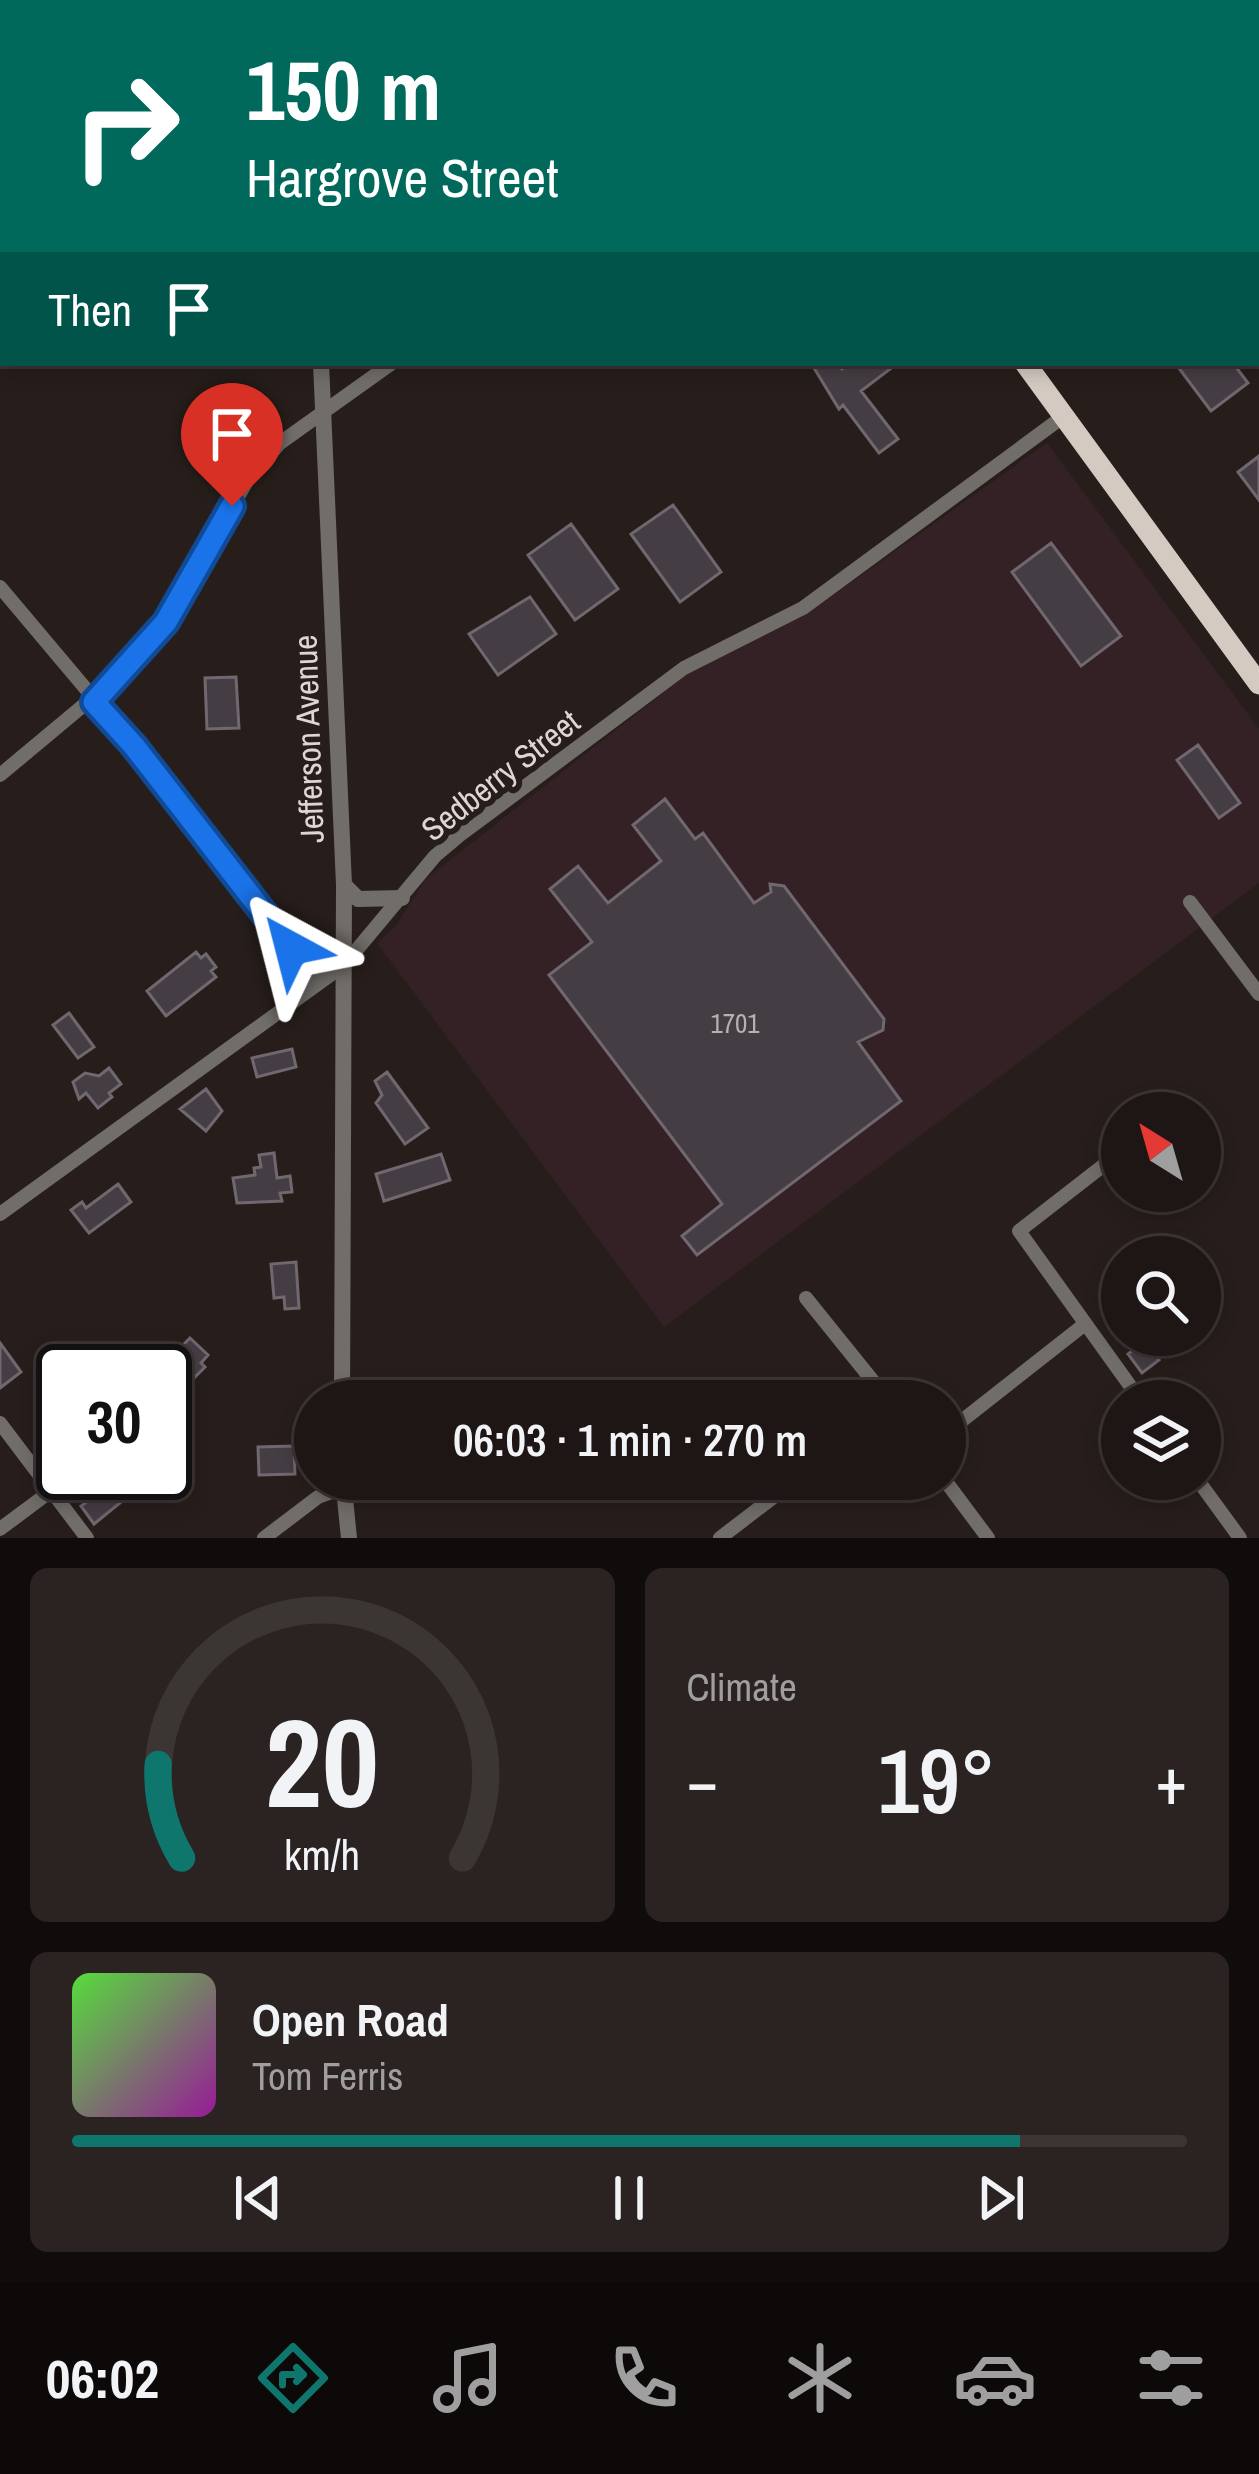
<!DOCTYPE html>
<html lang="en">
<head>
<meta charset="utf-8">
<style>
	:root { --surface:#1d1614; --page:#2a2322; --text:#f1f3f6; --muted:#a09fa0; --line:#3b3534; --accent:#0f766e }
	body { margin:0; font-family:"Archivo Narrow",sans-serif; background:var(--page); color:var(--text); height:100vh; display:flex; flex-direction:column; font-size:45px; white-space:nowrap }
	* { box-sizing:border-box; margin:0 }
	p { font-size:39px; color:var(--muted) }
	.icon { flex:none; width:66px; height:66px; fill:none; stroke:currentColor; stroke-width:2; stroke-linecap:round; stroke-linejoin:round }
	.map { position:relative; height:1538px; overflow:hidden }
	.drawer { display:flex; flex-direction:column; gap:30px; padding:30px; background:#100c0b; flex:1 }
	.drawer>* { flex:none }
	.hud { position:absolute; left:0px; top:0px; width:1260px; height:366px; box-shadow:0 6px 18px #0003,0 0 0 3px var(--line); background:#00695c; color:#fff; overflow:hidden }
	.needle { width:78px; rotate:323deg }
	.buttons { position:absolute; left:1101px; top:1092px; display:grid; gap:24px }
	.buttons a { display:grid; place-items:center; width:120px; height:120px; border-radius:50%; background:var(--surface); box-shadow:0 6px 18px #0003,0 0 0 3px var(--line); font-size:60px }
	.speed { position:absolute; left:36px; top:1344px; display:flex; gap:24px; font-size:60px; font-weight:700; text-align:center }
	.speed>* { display:grid; place-content:center; width:156px; height:156px; border-radius:50%; background:var(--surface); box-shadow:0 6px 18px #0003,0 0 0 3px var(--line); line-height:1 }
	.speed .limit { border:6px solid #111; border-radius:18px; background:#fff; color:#111 }
	.pin { position:absolute; display:grid; place-items:center; width:102px; height:102px; color:#fff; margin:-123px -51px; border-radius:50% 50% 50% 0; rotate:-45deg; box-shadow:0 0 12px #0007 }
	.pin .icon { rotate:45deg }
	.me { position:absolute; width:132px; margin:-66px; rotate:322deg; stroke-linejoin:round; filter:drop-shadow(0 0 9px #0008) }
	.turn { display:flex; align-items:center; gap:42px; height:252px; padding:0 48px; font-size:54px }
	.turn .icon { width:156px; height:156px; stroke-width:2.5 }
	.turn b { display:block; font-size:84px; line-height:102px }
	.then { display:flex; align-items:center; height:114px; padding:0 48px; background:#0003; gap:24px; font-size:45px }
	.big { font-size:90px; font-weight:600; line-height:1.1 }
	.drawer .card { flex:1; display:flex; flex-direction:column; justify-content:center; gap:18px; min-width:0; padding:0 42px; border-radius:18px; background:var(--page) }
	.drawer .dial { align-items:center; gap:0 }
	.dial svg { height:312px; overflow:visible; fill:none; stroke:var(--line); stroke-width:7; stroke-linecap:round; text-anchor:middle }
	.dial text { fill:var(--text); stroke:none }
	.song { display:flex; align-items:center; gap:36px }
	.cover { width:144px; height:144px; border-radius:18px; background:linear-gradient(135deg,hsl(110 70% 55%),hsl(300 70% 35%)) }
	.played { height:12px; border-radius:6px; background:linear-gradient(90deg,var(--accent) 85%,var(--line) 85%) }
	.keys { display:flex; justify-content:space-around; direction:ltr }
	.heat { display:flex; justify-content:space-between; align-items:center; font-size:66px; direction:ltr }
	.drawer .tiles { flex:1; display:grid; gap:30px; grid-template-columns:1fr 1fr }
	.card:last-child { grid-column:span 2 }
	.trip { position:absolute; left:294px; top:1380px; width:672px; height:120px; border-radius:60px; background:var(--surface); box-shadow:0 6px 18px #0003,0 0 0 3px var(--line); font-weight:600; line-height:120px; text-align:center }
	.dock { display:flex; height:192px; justify-content:space-around; align-items:center; background:#0c0908; color:var(--muted) }
	.dock .icon { width:84px; height:84px }
	.dock .on { color:var(--accent) }
	.dock b { font-size:54px; color:var(--text) }
	.map>svg:first-child { display:block }
</style>
</head>
<body>
<div class="map">
<svg width="1259" height="1538" viewBox="0 0 1259 1538">
	<rect width="100%" height="100%" fill="#271e1b"/>
	<path fill="#342126" d="M1047 443 1259 729V883L664 1327 377 943 395 927 426 879 691 671 804 616Z"/>
	<path fill="#453d44" stroke="#70676f" stroke-width="3" d="M811 363H837L842 369 850 363H898L861 391 898 439 879 453 843 405 839 409Z
		M1175 363H1233L1248 383 1211 411Z
		M1259 456V500L1238 472Z
		M673 505 721 572 680 602 631 534Z
		M571 524 618 589 575 620 528 555Z
		M1051 543 1121 636 1081 666 1012 572Z
		M530 597 556 634 498 675 469 634Z
		M236 677 239 728 207 729 205 678Z
		M1198 745 1240 803 1219 818 1177 760Z
		M665 799 695 839 703 833 754 903 771 892 770 884 784 886 884 1019 883 1030 858 1042 901 1101 697 1255 682 1236 722 1204 549 975 592 942 550 889 578 866 608 903 661 861 633 825Z
		M196 952 201 958 206 954 216 967 211 971 216 977 166 1016 147 991Z
		M69 1013 94 1047 78 1058 53 1025Z
		M292 1049 296 1067 257 1077 252 1058Z
		M109 1068 121 1084 109 1093 112 1097 98 1108 86 1093 79 1099 73 1082 85 1073 99 1076Z
		M387 1072 428 1128 405 1144 376 1103 382 1095 375 1081Z
		M206 1089 222 1111 206 1131 180 1109Z
		M274 1153 277 1178 290 1176 292 1192 280 1193 282 1201 237 1203 233 1178 255 1175 254 1168 261 1167 259 1155Z
		M441 1154 450 1180 384 1201 376 1174Z
		M118 1184 131 1202 89 1233 71 1210 82 1202 86 1208Z
		M296 1262 299 1308 285 1309 284 1297 274 1298 271 1264Z
		M190 1338 208 1355 201 1363 205 1367 190 1382 184 1377 175 1386 166 1377 175 1368 168 1360Z
		M1144 1341 1159 1360 1142 1373 1128 1354Z
		M0 1343 21 1372 0 1388Z
		M294 1446 295 1474 259 1475 258 1447Z
		M65 1473H83L99 1493 123 1484 131 1494 94 1524 81 1506 88 1501Z"/>
	<g fill="none" stroke-linecap="round" stroke-linejoin="round">
		<path stroke="#716d69" stroke-width="14" d="M0 587 134 746 317 981
			M0 775 127 669 166 622 247 481 280 443 392 363
			M1190 902 1259 994
			M1171 1113 1179 1106
			M1122 1151 1019 1231 1141 1401
			M0 1214 344 965 435 856 460 835 684 668 803 608 1064 416
			M806 1298 889 1401
			M0 1423 87 1538
			M945 1434 1085 1324
			M944 1479 988 1538
			M1197 1479 1240 1538
			M0 1529 51 1491
			M264 1538 318 1497 343 1488
			M720 1538 797 1479"/>
		<path stroke="#716d69" stroke-width="16" d="M298 0V3
			M321 363 344 885 342 1401
			M344 885 358 899 402 898
			M343 1479 349 1538"/>
		<path stroke="#d4cac2" stroke-width="21" d="M758 0 760 3
			M1025 363 1259 684"/>
	</g>
	<g fill="none" stroke-linecap="round" stroke-linejoin="round">
		<g stroke="#114b97" stroke-width="30">
			<path id="route" d="M232 506 166 622 94 702 134 746 291 948"/>
		</g>
		<use href="#route" stroke="#1a73e8" stroke-width="21"/>
	</g>
	<g text-anchor="middle" stroke-width="12" stroke-linejoin="round" paint-order="stroke">
		<g font-size="27" fill="#b7b0b0">
			<text x="735" y="1033">1701</text>
		</g>
		<g font-size="33" fill="#ddd6d4" stroke="#271e1b">
			<text transform="translate(308 739) rotate(-92)" y="12">Jefferson Avenue</text>
			<text transform="translate(500 775) rotate(-38)" y="12">Sedberry Street</text>
		</g>
	</g>
</svg>
<div class="buttons">
<a><svg class="needle" viewBox="-14 -14 28 28"><path d="M0-13l5 13h-10z" fill="#e53935"/><path d="M0 13l5-13h-10z" fill="#a09fa0"/></svg></a>
<a><svg class="icon" aria-label="search" viewBox="0 0 24 24"><circle cx="10" cy="10" r="6"/><path d="M15 15l6 6"/></svg></a>
<a><svg class="icon" aria-label="layers" viewBox="0 0 24 24"><path d="M12 4l9 5-9 5-9-5zM3 14l9 5 9-5"/></svg></a>
</div>
<div class="speed"><div class="limit">30</div></div>
<div class="pin" style="left:232px;top:506px;background:#d93025"><svg class="icon" aria-label="arrive" viewBox="0 0 24 24"><path d="M6 21V4h12l-3 4 3 4H6"/></svg></div>
<svg class="me" style="left:291px;top:948px" viewBox="-20 -20 40 40"><path d="M0-17L14 15 0 8-14 15z" fill="#1a73e8" stroke="#fff" stroke-width="4"/></svg>
<div class="trip">06:03 · 1 min · 270 m</div>
<div class="hud">
<div class="turn"><svg class="icon" aria-label="right" viewBox="0 0 24 24"><path d="M7 20v-9h11M14 6l5 5-5 5"/></svg><div><b>150 m</b>Hargrove Street</div></div>
<div class="then">Then<svg class="icon" aria-label="arrive" viewBox="0 0 24 24"><path d="M6 21V4h12l-3 4 3 4H6"/></svg></div>
</div>
</div>
<section class="drawer">
<div class="tiles">
<div class="card dial"><svg viewBox="0 0 100 80">
<path d="M14 69A42 42 0 1 1 86 69"/>
<path d="M14 69A42 42 0 0 1 8 45" stroke="#0f766e"/>
<text x="50" y="56" font-size="32" font-weight="700">20</text>
<text x="50" y="72" font-size="11">km/h</text>
</svg></div>
<div class="card"><p>Climate</p>
<div class="heat"><a>−</a><b class="big">19°</b><a>+</a></div>
</div>
<div class="card">
<div class="song"><i class="cover"></i><div><b>Open Road</b><p>Tom Ferris</p></div></div>
<div class="played"></div>
<div class="keys"><svg class="icon" aria-label="previous" viewBox="0 0 24 24"><path d="M18 5L8 12l10 7zM5 5v14"/></svg><svg class="icon" aria-label="pause" viewBox="0 0 24 24"><path d="M8 5v14M16 5v14"/></svg><svg class="icon" aria-label="next" viewBox="0 0 24 24"><path d="M6 5l10 7-10 7zM19 5v14"/></svg></div>
</div>
</div>
</section>
<nav class="dock">
<b>06:02</b>
<svg class="icon on" aria-label="directions" viewBox="0 0 24 24"><path d="M12 3l9 9-9 9-9-9zM9 14v-3h6M13 9l2 2-2 2"/></svg>
<svg class="icon" aria-label="music" viewBox="0 0 24 24"><path d="M9 18V5l10-2v13"/><circle cx="6" cy="18" r="3"/><circle cx="16" cy="16" r="3"/></svg>
<svg class="icon" aria-label="phone" viewBox="0 0 24 24"><path d="M5 4h4l2 5-3 2q2 4 5 5l2-3 5 2v4C11 20 4 13 5 4z"/></svg>
<svg class="icon" aria-label="climate" viewBox="0 0 24 24"><path d="M12 3v18M4 7l16 10M4 17L20 7"/></svg>
<svg class="icon" aria-label="car" viewBox="0 0 24 24"><path d="M5 17H2v-5l4-1 3-4h7l3 4 3 1v5h-3M9 17h6M6 11h13"/><circle cx="7" cy="17" r="2"/><circle cx="17" cy="17" r="2"/></svg>
<svg class="icon" aria-label="filters" viewBox="0 0 24 24"><path d="M4 7h16M4 17h16"/><circle cx="9" cy="7" r="2"/><circle cx="15" cy="17" r="2"/></svg>
</nav>
</body>
</html>
